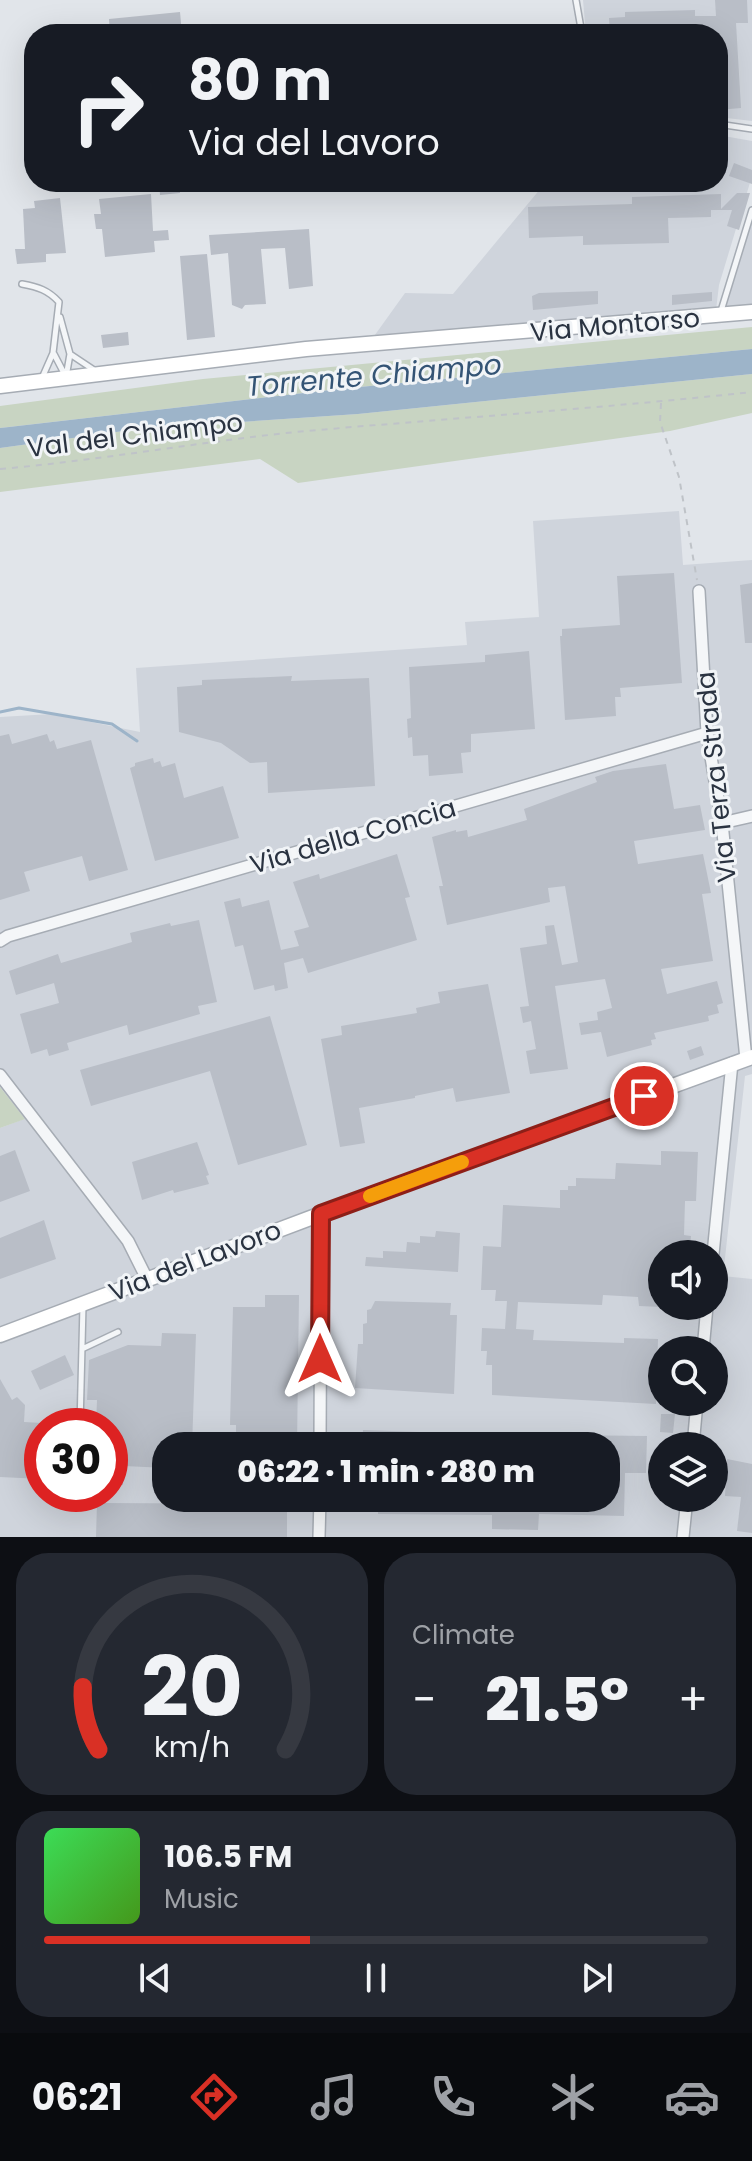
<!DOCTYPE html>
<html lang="en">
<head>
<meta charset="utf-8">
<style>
	:root { --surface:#171b24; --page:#242831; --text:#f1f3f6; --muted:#9ea1a6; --line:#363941; --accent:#d93025 }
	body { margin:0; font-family:Poppins,sans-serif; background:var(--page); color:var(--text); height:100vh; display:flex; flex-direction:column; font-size:30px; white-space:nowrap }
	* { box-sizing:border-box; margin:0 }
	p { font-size:26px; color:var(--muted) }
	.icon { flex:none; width:44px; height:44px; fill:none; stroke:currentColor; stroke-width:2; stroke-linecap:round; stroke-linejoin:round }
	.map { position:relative; height:1537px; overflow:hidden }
	.side { display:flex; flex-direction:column; gap:16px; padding:16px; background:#0d0f14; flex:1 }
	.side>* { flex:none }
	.hud { position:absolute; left:24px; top:24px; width:704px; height:168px; border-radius:32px; box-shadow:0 8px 32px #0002; background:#171b24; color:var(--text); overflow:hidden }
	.controls { position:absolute; left:648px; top:1240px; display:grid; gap:16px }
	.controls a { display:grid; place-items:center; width:80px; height:80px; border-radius:50%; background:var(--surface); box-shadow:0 8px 32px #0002; font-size:40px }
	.speed { position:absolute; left:24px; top:1408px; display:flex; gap:16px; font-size:40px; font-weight:700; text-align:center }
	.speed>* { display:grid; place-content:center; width:104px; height:104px; border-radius:50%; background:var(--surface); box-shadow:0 8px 32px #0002; line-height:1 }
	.speed .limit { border:12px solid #d22; background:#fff; color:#111 }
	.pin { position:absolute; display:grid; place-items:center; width:68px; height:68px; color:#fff; margin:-34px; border:4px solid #fff; border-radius:50%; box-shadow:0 2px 8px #0007 }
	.me { position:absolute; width:88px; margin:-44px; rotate:0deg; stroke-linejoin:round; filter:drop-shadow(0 0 6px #0008) }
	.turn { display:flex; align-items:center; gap:28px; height:168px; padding:0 32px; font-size:36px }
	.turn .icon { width:104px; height:104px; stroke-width:2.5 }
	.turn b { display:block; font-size:56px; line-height:68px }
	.big { font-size:60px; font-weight:800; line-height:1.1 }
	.side .card { flex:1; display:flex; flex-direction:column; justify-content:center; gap:12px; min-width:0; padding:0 28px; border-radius:32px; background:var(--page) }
	.side .dial { align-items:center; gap:0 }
	.dial svg { height:208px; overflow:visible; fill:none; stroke:var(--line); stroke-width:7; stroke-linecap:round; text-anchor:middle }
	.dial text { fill:var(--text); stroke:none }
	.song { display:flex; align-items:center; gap:24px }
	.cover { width:96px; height:96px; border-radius:12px; background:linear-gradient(135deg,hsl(130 70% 55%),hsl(100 70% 35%)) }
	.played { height:8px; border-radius:4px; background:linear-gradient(90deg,var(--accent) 40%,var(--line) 40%) }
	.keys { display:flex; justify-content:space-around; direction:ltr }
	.heat { display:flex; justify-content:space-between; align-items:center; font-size:44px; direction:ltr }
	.side .tiles { flex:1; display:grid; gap:16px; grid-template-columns:1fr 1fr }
	.card:last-child { grid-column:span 2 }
	.trip { position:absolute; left:152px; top:1432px; width:468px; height:80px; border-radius:32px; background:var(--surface); box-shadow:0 8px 32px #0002; font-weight:800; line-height:80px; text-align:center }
	.menu { display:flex; height:128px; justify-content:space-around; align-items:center; background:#090b0e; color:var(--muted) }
	.menu .icon { width:56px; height:56px }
	.menu .selected { color:var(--accent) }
	.menu b { font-size:36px; color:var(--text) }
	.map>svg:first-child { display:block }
</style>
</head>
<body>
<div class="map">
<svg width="752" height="1537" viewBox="0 0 752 1537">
	<rect width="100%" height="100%" fill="#e1e5ea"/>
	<path fill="#cfd4dc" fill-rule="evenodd" d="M583 0H752V121L718 117V34H586Z
		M718 135 752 141V176L719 285 716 310 372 339 405 293 453 294 546 182H718Z
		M752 213V308L725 311 727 291Z
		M679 511 683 565 752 560V1074L745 1076 723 1276 752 1279V1537H0V1128L24 1119 0 1087V717L52 714 140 732 136 668 467 645 465 622 539 617 533 521ZM662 1254H714V1306H662ZM662 1350H714V1402H662ZM42 1426H110V1494H42ZM166 1446H606V1498H166ZM662 1446H714V1498H662Z"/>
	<path fill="#c8d4c2" d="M752 327V349L339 389 0 428V406L203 379Z
		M752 374V413L670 431 298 483 260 459 0 492V448L138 429 358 414Z
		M0 1087 25 1119 0 1128Z"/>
	<path fill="#9db4c9" d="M752 349V374L358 414 138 429 0 448V428L9 427 339 389Z"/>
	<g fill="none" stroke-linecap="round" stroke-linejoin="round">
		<path stroke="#9db4c9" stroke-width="3" d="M0 712 19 708 112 724 137 741"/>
	</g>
	<path fill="#b9bec7" d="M715 0H747L748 23H736L741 108 718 110V34H610L609 18 625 17V12L695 10V16H716Z
		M180 12 182 34H110L109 19Z
		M734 163 752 170V184L729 176Z
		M159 182H179L180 193 160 195Z
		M737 193H750L739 230 727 226 732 210H711V217L668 218 669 243 583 245V236L529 238 528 207 632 204V197L721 194V209Z
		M151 194 153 231 168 230 169 240 154 241 155 252 105 257 102 229H96L94 214H101L99 199Z
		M60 198 66 253 46 254V262L17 264 15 249H25L23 209 35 208 34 201Z
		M309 229 313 286 289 289 285 248 261 249 266 304 245 305 242 309 232 305 228 253 211 255 209 235Z
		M207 254 215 337 187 340 180 256Z
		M598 291V304L533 310 532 296 539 293Z
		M712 292V301L672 305V295Z
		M128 332 129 345 103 348 101 335Z
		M674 573 682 683 620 688 621 697H615L616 716 565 720 560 636H562V629L620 625 617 576Z
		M752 583V643H745L740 585Z
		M529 651 535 729 471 734V752L461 753 463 773 429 776 428 755 413 756 412 737 408 738 407 719 411 718 409 667 485 662V655Z
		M292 676 291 681 369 678 375 786 268 793 267 762 250 763 221 743 179 732 177 687 202 685V680Z
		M9 734 12 744 47 734 50 742 54 740 57 749 91 740 128 870 89 881 82 856 24 872 30 891 0 900V736Z
		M153 758 154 763 160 761 162 767 175 763 184 798 223 786 239 838 155 861 130 768 135 766V763Z
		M666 764 674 809 700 805 705 830 634 841 638 864 703 854 711 893 702 894 713 961 661 969 664 982 667 994 717 981 723 1003 717 1005 719 1013 708 1016 709 1021 654 1033 656 1039 651 1040 652 1045 607 1057 601 1032 581 1035 579 1023 598 1020 597 1012 612 1008 605 979 555 986 568 1069 530 1074 526 1051 536 1049 531 1021 523 1023 520 1007 529 1006 520 948 547 944 545 926 554 925 562 965 578 962 565 886 548 888 550 902 447 925 439 886H443L432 837 456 830V832L467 830 468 837 527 820 524 809 597 782 595 777 613 771Z
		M397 854 410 897 405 898 417 940 308 973 303 958 284 963 288 988 275 991 274 985 254 990 243 945 235 947 224 902 240 898 242 907 269 900 281 950 299 946 294 931 309 927 293 882 319 874 320 879Z
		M199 920 217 1002 198 1006 200 1014 129 1035 127 1025 67 1043 69 1050 49 1056 47 1049 31 1054 20 1014 59 1003 54 983 16 995 9 971 58 954 61 963 132 942 130 933 170 923 171 926Z
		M488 984 510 1093 456 1102 453 1088 415 1096V1098L359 1108 365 1143 340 1147 321 1039 342 1035 341 1026 417 1013 416 1008 440 1003 438 992Z
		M270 1016 307 1145 238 1165 210 1071 91 1106 80 1070Z
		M701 1046 704 1055 690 1060 687 1051Z
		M197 1142 209 1175 206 1176 209 1184 174 1193 173 1190 142 1200 132 1162Z
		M15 1150 30 1191 0 1202V1156Z
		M661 1151 698 1152 696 1201H685L684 1235 691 1236 689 1254H662V1307L639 1306 638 1297 603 1295 602 1305 518 1302 516 1329 534 1330 533 1340 624 1343V1338L658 1339 656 1404 492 1395V1365H486L487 1351H481L482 1328 505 1329 507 1301H495L496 1290H481L483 1246 501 1247 503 1205 560 1208V1190H568V1186H576V1178L615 1179 616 1163 661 1165Z
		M44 1220 56 1259 0 1279V1238Z
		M436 1231 460 1233 458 1272 365 1266 366 1257 383 1258V1251L406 1252 407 1242 420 1243V1236L435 1237Z
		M265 1295H299L297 1446H252V1435L236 1434V1425H230L233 1307H265Z
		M375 1301 451 1303 450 1315H457L454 1394 355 1388 358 1344H363V1324L367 1323V1310L371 1309Z
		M162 1333 196 1334 192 1446H166V1468L124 1466 123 1485H110V1426H96L97 1400H87L89 1360 128 1345 161 1346Z
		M65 1355 74 1375 40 1390 31 1371Z
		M0 1379 12 1400 17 1397 25 1405 24 1422 42 1423V1479L0 1477Z
		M661 1414H675L673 1433 660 1432Z
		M363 1430 475 1434 474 1446H362Z
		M492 1434 647 1436 646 1473H625L624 1516 539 1514 538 1530 492 1529V1515L378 1514V1498H606V1446H492Z
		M727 1459 752 1464V1533L737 1531 741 1497 725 1496Z
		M97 1503 287 1504V1537H96Z"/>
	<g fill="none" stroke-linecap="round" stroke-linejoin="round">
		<g stroke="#a6acb4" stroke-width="8">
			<path id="lane" d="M576 0 582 34
				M718 124 752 129
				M22 284C38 287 48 290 59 302L53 353 42 378
				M721 311 752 210
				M60 317 70 354 66 377
				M54 354 66 377
				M70 354 94 370
				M82 1349 118 1332
				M80 1426 83 1305"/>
		</g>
		<g stroke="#a6acb4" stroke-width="14">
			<path id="street" d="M699 591 707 733 722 823 746 1059
				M722 823 752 816
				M0 941 8 936 707 733
				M0 1075 128 1241 147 1279
				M713 1254 732 1063
				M703 1350 707 1306
				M320 1446 321 1214
				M693 1446 697 1402
				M319 1537 320 1498
				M683 1537 687 1498"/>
		</g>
		<g stroke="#a6acb4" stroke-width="17">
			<path id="secondary" d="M0 386 306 349 752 312
				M0 1335 321 1214 752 1057"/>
		</g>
		<path stroke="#bfc3c8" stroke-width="2" stroke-dasharray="6 6" stroke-linecap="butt" d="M661 403 660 422 679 477 697 580
			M0 469C103 460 204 441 306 431 455 418 604 408 752 392"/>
		<use href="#lane" stroke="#f4f6f8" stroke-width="5"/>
		<use href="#street" stroke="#f4f6f8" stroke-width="11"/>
		<use href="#secondary" stroke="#fff" stroke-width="14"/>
	</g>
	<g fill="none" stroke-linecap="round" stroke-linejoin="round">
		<g stroke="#8d1f18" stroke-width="20">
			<path id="route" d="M320 1359 321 1214 644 1096"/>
		</g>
		<use href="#route" stroke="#d93025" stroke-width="14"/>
		<path stroke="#f59e0b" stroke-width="14" d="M370 1196 462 1162"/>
	</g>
	<g text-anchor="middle" stroke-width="6" stroke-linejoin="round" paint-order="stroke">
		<g font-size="26" fill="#2a3341" stroke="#f1f4f7">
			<text transform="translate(615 325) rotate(-5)" y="9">Via Montorso</text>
			<text transform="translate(135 435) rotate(-7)" y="9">Val del Chiampo</text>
			<text transform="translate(716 777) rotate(-96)" y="9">Via Terza Strada</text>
			<text transform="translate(353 836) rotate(-16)" y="9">Via della Concia</text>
			<text transform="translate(195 1261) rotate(-21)" y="9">Via del Lavoro</text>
		</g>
		<g font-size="28" font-style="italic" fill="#345475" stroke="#f1f4f7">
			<text transform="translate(374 375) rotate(-5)" y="10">Torrente Chiampo</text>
		</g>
	</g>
</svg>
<div class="controls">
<a><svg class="icon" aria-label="sound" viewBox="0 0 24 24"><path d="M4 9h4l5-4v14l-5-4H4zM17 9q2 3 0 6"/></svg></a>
<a><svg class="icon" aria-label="search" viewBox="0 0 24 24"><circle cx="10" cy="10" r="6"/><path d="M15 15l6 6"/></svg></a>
<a><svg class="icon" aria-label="layers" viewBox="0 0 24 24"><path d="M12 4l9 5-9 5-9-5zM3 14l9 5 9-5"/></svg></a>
</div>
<div class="speed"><div class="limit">30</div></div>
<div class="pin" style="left:644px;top:1096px;background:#d93025"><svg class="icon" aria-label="arrive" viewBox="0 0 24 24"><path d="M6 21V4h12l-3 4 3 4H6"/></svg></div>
<svg class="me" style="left:320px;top:1359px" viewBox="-20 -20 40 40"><path d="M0-17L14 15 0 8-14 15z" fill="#d93025" stroke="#fff" stroke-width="4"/></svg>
<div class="trip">06:22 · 1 min · 280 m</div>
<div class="hud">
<div class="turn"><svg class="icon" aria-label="right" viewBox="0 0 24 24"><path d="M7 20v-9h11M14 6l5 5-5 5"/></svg><div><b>80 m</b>Via del Lavoro</div></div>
</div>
</div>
<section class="side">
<div class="tiles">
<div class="card dial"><svg viewBox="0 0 100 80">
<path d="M14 69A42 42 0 1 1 86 69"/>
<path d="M14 69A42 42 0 0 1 8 45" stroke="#d93025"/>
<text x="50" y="56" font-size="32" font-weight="700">20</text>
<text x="50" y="72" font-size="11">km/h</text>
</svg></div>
<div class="card"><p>Climate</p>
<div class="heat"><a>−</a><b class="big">21.5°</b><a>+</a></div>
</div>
<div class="card">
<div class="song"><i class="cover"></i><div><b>106.5 FM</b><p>Music</p></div></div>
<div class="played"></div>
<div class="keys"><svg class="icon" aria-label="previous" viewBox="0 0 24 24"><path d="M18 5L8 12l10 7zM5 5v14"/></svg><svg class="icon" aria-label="pause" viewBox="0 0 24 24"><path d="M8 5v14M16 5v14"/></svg><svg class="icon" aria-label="next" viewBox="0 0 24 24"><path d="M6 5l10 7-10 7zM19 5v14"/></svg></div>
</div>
</div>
</section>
<nav class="menu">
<b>06:21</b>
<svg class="icon selected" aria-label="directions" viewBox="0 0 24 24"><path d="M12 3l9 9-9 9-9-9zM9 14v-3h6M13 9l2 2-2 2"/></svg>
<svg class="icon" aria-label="music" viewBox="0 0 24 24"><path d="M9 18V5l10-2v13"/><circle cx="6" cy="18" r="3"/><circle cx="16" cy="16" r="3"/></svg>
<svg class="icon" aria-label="phone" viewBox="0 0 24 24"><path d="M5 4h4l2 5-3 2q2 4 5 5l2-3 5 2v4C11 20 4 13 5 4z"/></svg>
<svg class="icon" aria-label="climate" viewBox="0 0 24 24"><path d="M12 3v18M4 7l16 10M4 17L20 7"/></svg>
<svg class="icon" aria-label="car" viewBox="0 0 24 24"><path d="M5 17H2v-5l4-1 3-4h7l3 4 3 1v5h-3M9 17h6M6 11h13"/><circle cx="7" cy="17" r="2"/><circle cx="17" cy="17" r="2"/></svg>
</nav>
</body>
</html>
